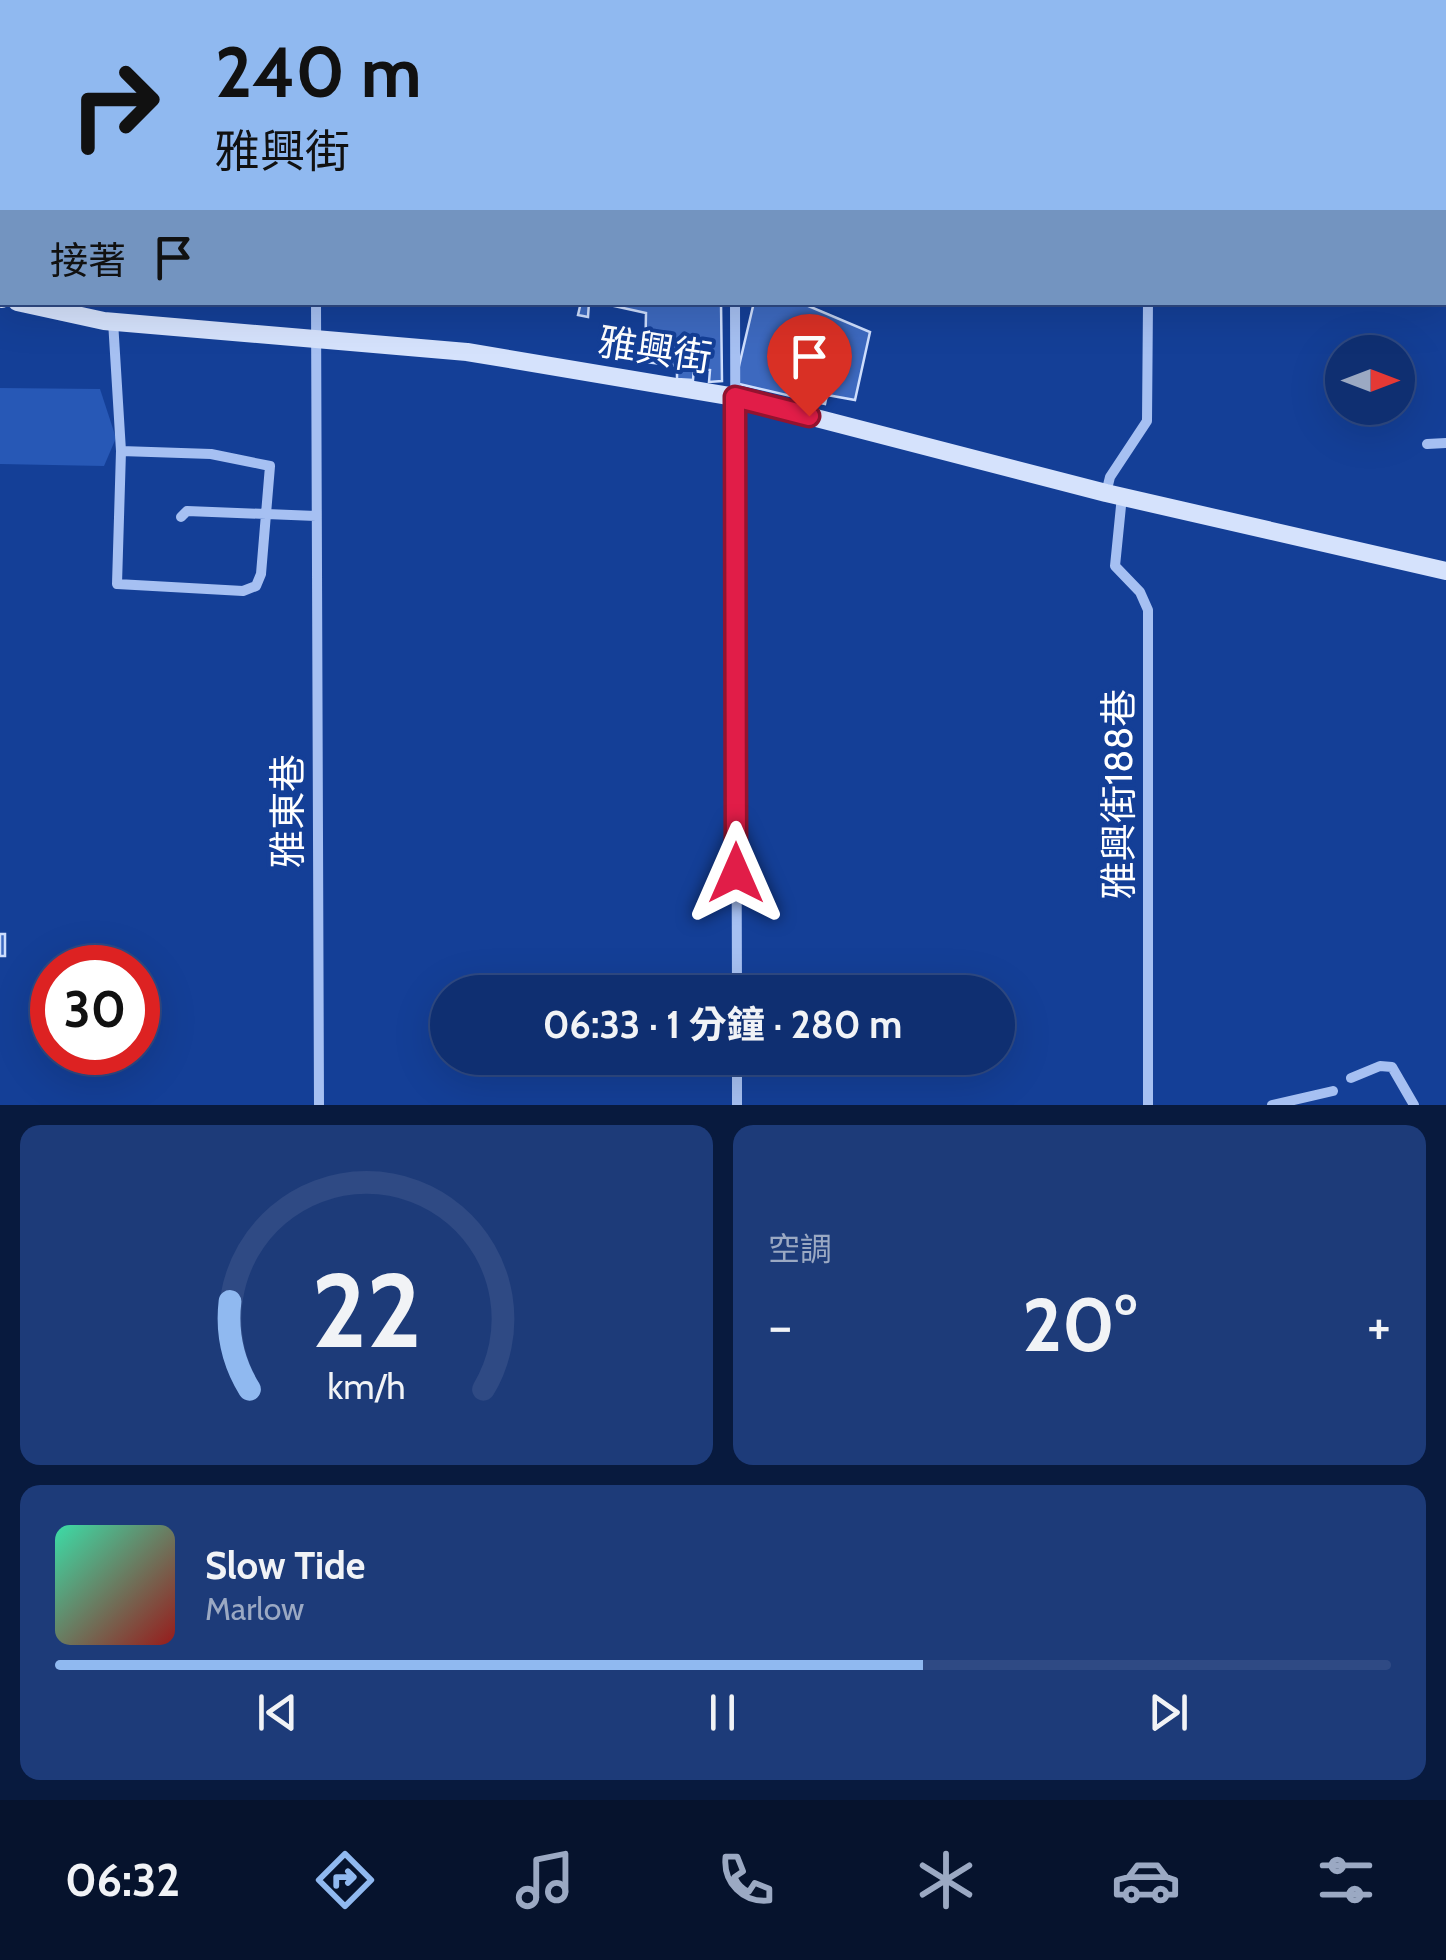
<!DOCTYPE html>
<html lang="zh-TW">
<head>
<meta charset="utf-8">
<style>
	:root { --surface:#0f2f71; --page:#1d3b79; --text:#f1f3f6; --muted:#9ba9c3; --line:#2f4a84; --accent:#90b9f0 }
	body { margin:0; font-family:Cabin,"Noto Sans TC",sans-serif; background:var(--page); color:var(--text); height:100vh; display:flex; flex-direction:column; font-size:38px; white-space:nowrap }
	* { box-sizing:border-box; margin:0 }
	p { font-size:32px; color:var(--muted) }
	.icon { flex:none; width:55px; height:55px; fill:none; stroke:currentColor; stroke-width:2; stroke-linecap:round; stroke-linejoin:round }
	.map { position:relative; height:1105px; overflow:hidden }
	.drawer { display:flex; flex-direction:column; gap:20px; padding:20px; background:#081a3e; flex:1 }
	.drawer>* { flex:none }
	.hud { position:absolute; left:0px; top:0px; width:1448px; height:305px; box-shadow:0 10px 40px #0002,0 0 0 2px var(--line); background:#90b9f0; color:#111; overflow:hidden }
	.needle { width:65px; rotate:90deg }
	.tools { position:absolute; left:1325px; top:335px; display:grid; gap:20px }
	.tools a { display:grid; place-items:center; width:90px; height:90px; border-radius:50%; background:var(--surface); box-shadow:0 10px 40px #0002,0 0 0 2px var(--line); font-size:50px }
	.speed { position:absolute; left:30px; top:945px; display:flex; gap:20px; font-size:50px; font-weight:700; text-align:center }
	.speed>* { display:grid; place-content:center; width:130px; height:130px; border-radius:50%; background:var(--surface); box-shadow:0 10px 40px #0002,0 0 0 2px var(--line); line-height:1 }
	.speed .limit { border:15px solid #d22; background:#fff; color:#111 }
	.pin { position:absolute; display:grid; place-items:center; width:85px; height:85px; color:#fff; margin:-102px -42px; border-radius:50% 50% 50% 0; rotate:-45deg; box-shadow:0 0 10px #0007 }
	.pin .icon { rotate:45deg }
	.me { position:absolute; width:110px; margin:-55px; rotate:0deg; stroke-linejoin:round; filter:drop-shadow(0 0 8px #0008) }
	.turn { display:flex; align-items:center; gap:35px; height:210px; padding:0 50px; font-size:45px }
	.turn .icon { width:130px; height:130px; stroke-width:2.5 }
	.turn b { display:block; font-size:70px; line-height:85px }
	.then { display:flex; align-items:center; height:95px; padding:0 50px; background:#0003; gap:20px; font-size:38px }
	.big { font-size:75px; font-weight:700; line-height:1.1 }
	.drawer .tile { flex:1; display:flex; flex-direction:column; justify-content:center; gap:15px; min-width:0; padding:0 35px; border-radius:20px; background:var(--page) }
	.drawer .dial { align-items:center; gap:0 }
	.dial svg { height:260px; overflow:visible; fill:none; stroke:var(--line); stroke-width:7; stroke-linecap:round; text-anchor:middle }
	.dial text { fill:var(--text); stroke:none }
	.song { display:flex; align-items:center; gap:30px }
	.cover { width:120px; height:120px; border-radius:15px; background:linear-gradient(135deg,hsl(160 70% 55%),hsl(0 70% 35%)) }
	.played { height:10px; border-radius:5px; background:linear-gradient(90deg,var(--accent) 65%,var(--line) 65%) }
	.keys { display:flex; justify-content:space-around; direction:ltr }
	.heat { display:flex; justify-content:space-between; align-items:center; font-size:55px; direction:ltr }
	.drawer .tiles { flex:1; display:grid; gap:20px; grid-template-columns:1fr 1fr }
	.tile:last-child { grid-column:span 2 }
	.trip { position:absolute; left:430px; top:975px; width:585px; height:100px; border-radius:50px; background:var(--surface); box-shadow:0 10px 40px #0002,0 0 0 2px var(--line); font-weight:700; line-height:100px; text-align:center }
	.tabs { display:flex; height:160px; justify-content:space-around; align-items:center; background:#06132d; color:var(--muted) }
	.tabs .icon { width:70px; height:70px }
	.tabs .selected { color:var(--accent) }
	.tabs b { font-size:45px; color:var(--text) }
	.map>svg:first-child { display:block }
</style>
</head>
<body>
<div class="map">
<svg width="1446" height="1105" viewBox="0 0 1446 1105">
	<rect width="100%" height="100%" fill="#143f97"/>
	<path fill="#2758b6" d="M0 388 100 389 116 438 104 466 0 464Z"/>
	<path fill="#3d69bf" stroke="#cedefd" stroke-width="2.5" d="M390 0H459L460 2H390Z
		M941 0H1077V2H941Z
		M581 302H589L588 317 578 315Z
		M596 302H721L722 381 709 382 710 370 694 368 693 380 677 379V366L645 362 646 313Z
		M754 302H799L870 332 855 400 827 395 825 404 735 383Z
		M0 934H5V956H0Z"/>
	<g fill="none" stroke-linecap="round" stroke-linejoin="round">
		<path stroke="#a6c0f2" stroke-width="10" d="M164 0 167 2
			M1148 0V2
			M316 2V0
			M735 2V0
			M0 52 2 48
			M0 60 2 61
			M316 302 319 1105
			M735 302 737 992
			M113 321 121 451 117 584 243 591 256 586 261 574 270 466 211 454 121 451
			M1427 444 1446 443
			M1106 493 1110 477 1147 421 1148 302
			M1122 496 1115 566 1140 592 1148 610V1105
			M181 517 187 511 316 516
			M737 1058V1105
			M1351 1078 1380 1066 1392 1067 1414 1105
			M1272 1105 1333 1091"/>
		<path stroke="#d5e2fc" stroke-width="18" d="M0 298 2 299
			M17 302 104 321 467 352 735 397 1106 493 1446 571"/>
	</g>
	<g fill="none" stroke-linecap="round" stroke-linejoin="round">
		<g stroke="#92132f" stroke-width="25">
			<path id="route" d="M736 873 735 397 809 416"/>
		</g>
		<use href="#route" stroke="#e11d48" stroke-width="18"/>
	</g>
	<g text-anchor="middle" stroke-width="8" stroke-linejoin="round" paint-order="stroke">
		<g font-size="38" fill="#fff" stroke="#143f97">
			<text transform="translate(655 350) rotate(9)" y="13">雅興街</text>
			<text transform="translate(1119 794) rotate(-90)" y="13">雅興街188巷</text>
			<text transform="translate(288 811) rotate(-90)" y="13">雅東巷</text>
		</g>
	</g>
</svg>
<div class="tools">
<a><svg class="needle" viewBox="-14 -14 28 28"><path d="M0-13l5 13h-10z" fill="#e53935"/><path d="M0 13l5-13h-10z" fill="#9ba9c3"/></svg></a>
</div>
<div class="speed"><div class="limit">30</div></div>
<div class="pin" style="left:809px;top:416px;background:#d93025"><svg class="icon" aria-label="arrive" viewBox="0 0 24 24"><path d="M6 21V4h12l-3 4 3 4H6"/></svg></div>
<svg class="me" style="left:736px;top:873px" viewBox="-20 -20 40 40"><path d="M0-17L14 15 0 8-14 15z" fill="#e11d48" stroke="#fff" stroke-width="4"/></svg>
<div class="trip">06:33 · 1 分鐘 · 280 m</div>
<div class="hud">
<div class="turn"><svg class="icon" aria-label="right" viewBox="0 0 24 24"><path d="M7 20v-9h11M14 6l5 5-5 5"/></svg><div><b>240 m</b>雅興街</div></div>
<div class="then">接著<svg class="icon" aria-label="arrive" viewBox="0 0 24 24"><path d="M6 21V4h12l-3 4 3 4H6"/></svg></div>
</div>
</div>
<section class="drawer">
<div class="tiles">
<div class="tile dial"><svg viewBox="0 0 100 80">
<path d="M14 69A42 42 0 1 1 86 69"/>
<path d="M14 69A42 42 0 0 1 8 42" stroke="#90b9f0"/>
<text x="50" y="56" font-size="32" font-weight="700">22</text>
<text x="50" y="72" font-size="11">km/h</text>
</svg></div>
<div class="tile"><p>空調</p>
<div class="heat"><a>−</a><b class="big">20°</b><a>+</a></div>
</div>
<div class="tile">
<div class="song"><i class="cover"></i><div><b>Slow Tide</b><p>Marlow</p></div></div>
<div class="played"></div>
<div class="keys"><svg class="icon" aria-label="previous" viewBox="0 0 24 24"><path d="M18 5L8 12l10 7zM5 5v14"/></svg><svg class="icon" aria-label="pause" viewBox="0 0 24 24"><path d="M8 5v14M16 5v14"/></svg><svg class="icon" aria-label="next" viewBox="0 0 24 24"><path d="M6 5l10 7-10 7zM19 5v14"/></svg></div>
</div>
</div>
</section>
<nav class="tabs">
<b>06:32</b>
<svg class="icon selected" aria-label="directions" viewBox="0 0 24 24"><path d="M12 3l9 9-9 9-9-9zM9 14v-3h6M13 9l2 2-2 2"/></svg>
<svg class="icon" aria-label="music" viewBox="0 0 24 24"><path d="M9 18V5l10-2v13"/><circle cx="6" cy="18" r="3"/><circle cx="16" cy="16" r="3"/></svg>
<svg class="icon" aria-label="phone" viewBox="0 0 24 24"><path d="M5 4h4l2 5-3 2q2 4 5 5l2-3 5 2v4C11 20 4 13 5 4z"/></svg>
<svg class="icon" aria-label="climate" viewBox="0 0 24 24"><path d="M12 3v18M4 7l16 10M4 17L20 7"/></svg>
<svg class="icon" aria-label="car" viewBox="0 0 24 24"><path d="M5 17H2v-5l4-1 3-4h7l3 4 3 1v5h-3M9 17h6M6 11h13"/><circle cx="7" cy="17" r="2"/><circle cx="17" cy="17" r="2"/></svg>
<svg class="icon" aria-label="filters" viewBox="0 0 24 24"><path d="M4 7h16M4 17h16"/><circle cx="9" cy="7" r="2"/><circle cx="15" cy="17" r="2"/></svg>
</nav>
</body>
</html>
